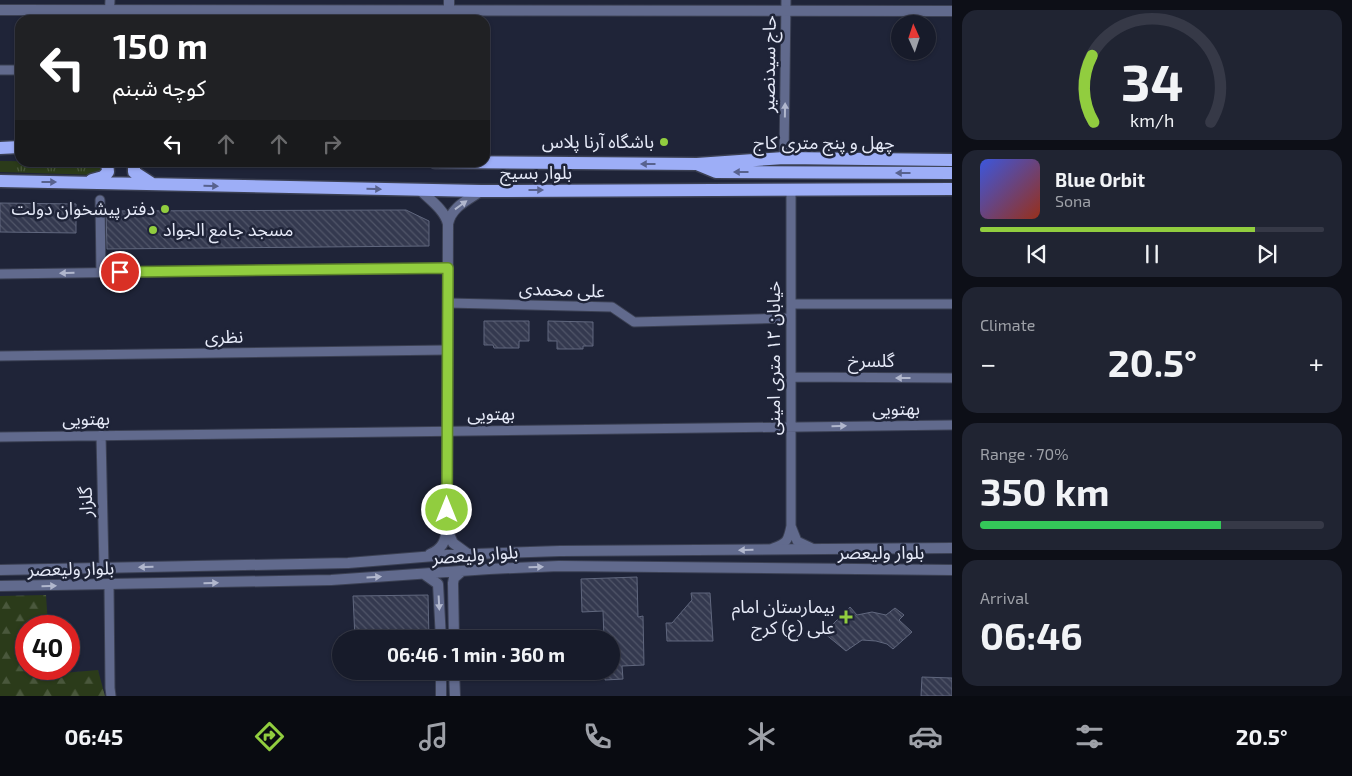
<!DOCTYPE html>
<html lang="en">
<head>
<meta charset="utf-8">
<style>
	:root { --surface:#171b2a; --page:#202432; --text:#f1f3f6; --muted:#9ea1a8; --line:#363947; --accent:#91cd3f }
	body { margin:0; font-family:"Exo 2","Noto Sans Arabic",sans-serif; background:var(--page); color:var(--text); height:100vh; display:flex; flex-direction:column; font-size:19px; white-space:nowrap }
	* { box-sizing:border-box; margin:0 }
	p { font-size:16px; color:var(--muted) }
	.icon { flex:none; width:28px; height:28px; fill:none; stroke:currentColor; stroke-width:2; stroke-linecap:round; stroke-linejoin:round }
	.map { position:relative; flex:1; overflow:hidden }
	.details { display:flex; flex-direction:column; gap:10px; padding:10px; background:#0d0f17; width:400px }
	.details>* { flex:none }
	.banner { position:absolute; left:15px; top:15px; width:475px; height:152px; border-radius:15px; box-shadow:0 1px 4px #0004,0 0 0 1px var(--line); background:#202124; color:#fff; overflow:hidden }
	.needle { width:32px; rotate:357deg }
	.tools { position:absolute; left:891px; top:15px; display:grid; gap:10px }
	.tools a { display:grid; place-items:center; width:45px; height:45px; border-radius:50%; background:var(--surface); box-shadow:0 1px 4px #0004,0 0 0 1px var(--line); font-size:25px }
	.speed { position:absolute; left:15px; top:615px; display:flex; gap:10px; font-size:25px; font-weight:700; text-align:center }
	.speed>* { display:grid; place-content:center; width:65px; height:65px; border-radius:50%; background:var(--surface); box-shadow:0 1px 4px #0004,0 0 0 1px var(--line); line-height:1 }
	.speed .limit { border:8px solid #d22; background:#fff; color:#111 }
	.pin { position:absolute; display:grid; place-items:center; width:42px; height:42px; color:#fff; margin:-21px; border:2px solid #fff; border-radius:50%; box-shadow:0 1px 5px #0007 }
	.me { position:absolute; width:55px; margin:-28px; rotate:0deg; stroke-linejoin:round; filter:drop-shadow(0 0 4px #0008) }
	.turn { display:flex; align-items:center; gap:18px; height:105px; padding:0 15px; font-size:22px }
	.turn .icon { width:65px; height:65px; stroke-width:2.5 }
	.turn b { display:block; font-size:35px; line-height:42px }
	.lanes { display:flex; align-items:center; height:48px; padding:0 15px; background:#0003; justify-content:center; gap:25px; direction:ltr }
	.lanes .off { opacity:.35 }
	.big { font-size:38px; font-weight:700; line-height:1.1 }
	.details .widget { flex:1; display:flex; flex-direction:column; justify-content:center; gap:8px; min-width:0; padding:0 18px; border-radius:15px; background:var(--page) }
	.details .dial { align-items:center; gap:0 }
	.dial svg { height:130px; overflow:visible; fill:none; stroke:var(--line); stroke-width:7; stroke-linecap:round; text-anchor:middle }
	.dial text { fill:var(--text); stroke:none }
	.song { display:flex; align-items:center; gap:15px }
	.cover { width:60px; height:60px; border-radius:8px; background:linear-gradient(135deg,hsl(230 70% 55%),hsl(10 70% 35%)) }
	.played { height:5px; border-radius:2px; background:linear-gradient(90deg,var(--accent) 80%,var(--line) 80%) }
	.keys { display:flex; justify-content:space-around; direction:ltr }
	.heat { display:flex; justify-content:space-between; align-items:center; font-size:28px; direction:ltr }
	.charge { height:8px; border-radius:4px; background:linear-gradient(90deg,#34c759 70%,var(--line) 0) }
	.trip { position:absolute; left:332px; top:630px; width:288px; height:50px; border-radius:25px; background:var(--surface); box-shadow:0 1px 4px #0004,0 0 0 1px var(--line); font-weight:700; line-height:50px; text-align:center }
	.dock { display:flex; height:80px; justify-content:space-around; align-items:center; background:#090b11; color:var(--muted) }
	.dock .icon { width:35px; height:35px }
	.dock .on { color:var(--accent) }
	.dock b { font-size:22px; color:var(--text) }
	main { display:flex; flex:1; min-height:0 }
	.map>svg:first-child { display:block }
</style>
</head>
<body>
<main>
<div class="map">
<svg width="952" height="696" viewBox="0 0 952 696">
	<defs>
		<pattern id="grass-tufts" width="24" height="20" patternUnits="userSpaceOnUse" patternTransform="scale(1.25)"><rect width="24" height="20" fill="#2b3b1a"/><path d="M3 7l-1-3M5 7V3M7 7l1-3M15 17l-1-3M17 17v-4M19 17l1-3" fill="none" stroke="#4a583c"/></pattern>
		<pattern id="forest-firs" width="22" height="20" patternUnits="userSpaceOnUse" patternTransform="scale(1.25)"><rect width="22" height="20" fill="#2b3b1a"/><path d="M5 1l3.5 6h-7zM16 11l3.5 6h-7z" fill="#4a583c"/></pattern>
		<pattern id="building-back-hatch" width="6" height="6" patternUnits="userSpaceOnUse" patternTransform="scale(1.25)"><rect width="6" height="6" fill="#34394f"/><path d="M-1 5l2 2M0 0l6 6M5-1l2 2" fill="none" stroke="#515669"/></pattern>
	</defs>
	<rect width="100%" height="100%" fill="#1f2438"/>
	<path fill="url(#grass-tufts)" d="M0 161 101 162 103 166 101 171 98 175 0 172Z"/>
	<path fill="url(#forest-firs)" d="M46 595 48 626H26V669H50L51 674 98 670 105 696H0V596Z"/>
	<path fill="url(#building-back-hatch)" stroke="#60677e" d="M0 203 76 204V233L0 232Z
		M406 210 429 221V246L107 249 106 211Z
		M484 321H529V341H519V348H494L493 345H484Z
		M548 321 593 322V346H583V349H557V341H548Z
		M637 577 638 617 643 616 644 665 622 666 623 679 605 680V671H611V639H604L603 611 582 612 581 579Z
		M691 593H710L713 641H667L666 623H672L692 600Z
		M428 595 429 639H355L353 596Z
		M850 607 857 615 872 612 886 615 895 608 904 615 899 620 912 632 893 649 887 644 876 641 862 640 846 651 824 633Z
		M922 677 952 678V696H921Z"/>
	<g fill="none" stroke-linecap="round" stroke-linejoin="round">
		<g stroke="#3b4053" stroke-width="11">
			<path id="minor" d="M109 20 110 0
				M0 70H20
				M784 158 786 0
				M791 189V526
				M100 200 101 273
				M0 274 448 268
				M448 303 612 307 634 322 791 318
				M791 304H952
				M0 356 447 350
				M791 377 952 378
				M101 435 104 568
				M0 437 952 425
				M773 548C787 543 788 541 791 526L797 541 812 548
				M109 585 110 688 111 696"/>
		</g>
		<g stroke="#3b4053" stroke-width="12">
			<path id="tertiary" d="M0 10 952 11
				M449 20V0
				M419 189C429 199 445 210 448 224
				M447 530 448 224C451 207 468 200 481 191
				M430 554C442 549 445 542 447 530L453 543 468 554
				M0 570 348 563 447 555 560 551 952 548
				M424 574 438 584 441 639
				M0 586 331 580 489 569 559 566 952 570
				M454 639 453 583 454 578 462 571
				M441 671V696
				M454 671 455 696"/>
		</g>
		<g stroke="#3b4053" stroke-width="15">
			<path id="primary" d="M0 148 20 147
				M134 162V172L151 183
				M435 162 697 164 784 158 952 160
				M699 165 716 172 952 173
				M92 180 103 177 108 172 107 162
				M0 181 481 191 952 189"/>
		</g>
		<use href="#minor" stroke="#616a8d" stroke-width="9"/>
		<use href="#tertiary" stroke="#616a8d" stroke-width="10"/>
		<use href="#primary" stroke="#9daef7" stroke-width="12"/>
	</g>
	<defs><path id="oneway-solid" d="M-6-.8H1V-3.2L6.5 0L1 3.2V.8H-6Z" transform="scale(1.25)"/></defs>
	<g fill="#b1b7cd">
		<use href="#oneway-solid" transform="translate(785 110) rotate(-89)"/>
		<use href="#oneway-solid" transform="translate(461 205) rotate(-36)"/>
		<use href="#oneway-solid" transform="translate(67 273) rotate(179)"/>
		<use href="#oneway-solid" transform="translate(903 378) rotate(-180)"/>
		<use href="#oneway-solid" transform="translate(839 426) rotate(-1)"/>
		<use href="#oneway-solid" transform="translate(746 550) rotate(179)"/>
		<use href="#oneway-solid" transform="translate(146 567) rotate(179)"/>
		<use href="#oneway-solid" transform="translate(536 567) rotate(-2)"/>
		<use href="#oneway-solid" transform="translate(374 577) rotate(-3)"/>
		<use href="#oneway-solid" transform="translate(211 583) rotate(-1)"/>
		<use href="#oneway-solid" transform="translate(49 586) rotate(-1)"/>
		<use href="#oneway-solid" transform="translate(439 603) rotate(87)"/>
	</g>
	<g fill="#58628e">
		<use href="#oneway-solid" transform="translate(648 164) rotate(180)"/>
		<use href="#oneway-solid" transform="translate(741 172) rotate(-180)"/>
		<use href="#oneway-solid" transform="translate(903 173) rotate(-180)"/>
		<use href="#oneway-solid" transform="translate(49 182)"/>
		<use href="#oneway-solid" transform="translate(211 186) rotate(1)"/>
		<use href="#oneway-solid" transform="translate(374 189) rotate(1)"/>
		<use href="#oneway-solid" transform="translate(536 190)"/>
	</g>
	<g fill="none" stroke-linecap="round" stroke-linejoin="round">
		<g stroke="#5e8529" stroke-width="12">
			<path id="route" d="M120 272 448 268 447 510"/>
		</g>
		<use href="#route" stroke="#91cd3f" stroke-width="9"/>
	</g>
	<g fill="#91cd3f" stroke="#1f2438" stroke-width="2">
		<circle cx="664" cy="142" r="5"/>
		<circle cx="165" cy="209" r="5"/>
		<circle cx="153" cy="230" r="5"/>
		<path d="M843.5 609.5h5v5h5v5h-5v5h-5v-5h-5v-5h5z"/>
	</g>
	<g text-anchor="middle" stroke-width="5" stroke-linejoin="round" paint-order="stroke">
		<g font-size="18" fill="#e6eaf8" stroke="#1f2438">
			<text transform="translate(769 64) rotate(-89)" y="6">حاج سیدنصیر</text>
			<text x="824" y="149">چهل و پنج متری کاج</text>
			<text x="536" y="179">بلوار بسیج</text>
			<text transform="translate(562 290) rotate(2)" y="6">علی محمدی</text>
			<text transform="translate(224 337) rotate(-1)" y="6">نظری</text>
			<text transform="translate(774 358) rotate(-90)" y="6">خیابان ۱۲ متری امینی</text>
			<text x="871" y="367">گلسرخ</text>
			<text transform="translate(896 409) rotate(-1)" y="6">بهتویی</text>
			<text transform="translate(491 414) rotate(-1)" y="6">بهتویی</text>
			<text transform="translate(86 419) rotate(-1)" y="6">بهتویی</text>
			<text transform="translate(86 502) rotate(-91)" y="6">گلزار</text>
			<text x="881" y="559">بلوار ولیعصر</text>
			<text transform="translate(475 555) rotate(-4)" y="6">بلوار ولیعصر</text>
			<text transform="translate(71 569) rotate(-1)" y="6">بلوار ولیعصر</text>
		</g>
		<g font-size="18" fill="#e6eaf8" stroke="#1f2438" text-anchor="end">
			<text x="654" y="148">باشگاه آرنا پلاس</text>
			<text x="155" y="215">دفتر پیشخوان دولت</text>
			<text x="163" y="236" text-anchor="start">مسجد جامع الجواد</text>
			<text x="835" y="613">بیمارستان امام<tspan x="835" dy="21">علی (ع) کرج</tspan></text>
		</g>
	</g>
</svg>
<div class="tools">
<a><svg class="needle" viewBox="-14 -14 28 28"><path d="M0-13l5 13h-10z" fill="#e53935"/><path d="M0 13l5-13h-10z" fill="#9ea1a8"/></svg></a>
</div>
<div class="speed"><div class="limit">40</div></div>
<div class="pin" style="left:120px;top:272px;background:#d93025"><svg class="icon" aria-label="arrive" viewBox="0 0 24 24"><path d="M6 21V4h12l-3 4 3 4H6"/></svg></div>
<svg class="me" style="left:447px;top:510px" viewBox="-20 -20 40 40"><circle r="17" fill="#91cd3f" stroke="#fff" stroke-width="3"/><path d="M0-11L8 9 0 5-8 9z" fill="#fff"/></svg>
<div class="trip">06:46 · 1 min · 360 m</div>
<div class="banner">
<div class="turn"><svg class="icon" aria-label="left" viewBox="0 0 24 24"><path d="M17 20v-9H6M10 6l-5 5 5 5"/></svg><div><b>150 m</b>کوچه شبنم</div></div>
<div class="lanes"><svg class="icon" aria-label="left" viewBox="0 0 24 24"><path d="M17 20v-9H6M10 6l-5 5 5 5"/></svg><svg class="icon off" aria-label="ahead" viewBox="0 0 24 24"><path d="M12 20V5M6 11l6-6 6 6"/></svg><svg class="icon off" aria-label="ahead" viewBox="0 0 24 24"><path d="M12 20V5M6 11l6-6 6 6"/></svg><svg class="icon off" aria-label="right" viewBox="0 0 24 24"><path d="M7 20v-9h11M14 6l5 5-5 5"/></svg></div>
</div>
</div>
<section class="details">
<div class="widget dial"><svg viewBox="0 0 100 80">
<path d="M14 69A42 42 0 1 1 86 69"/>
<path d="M14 69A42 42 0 0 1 13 28" stroke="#91cd3f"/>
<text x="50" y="56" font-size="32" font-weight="700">34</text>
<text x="50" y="72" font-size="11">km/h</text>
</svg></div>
<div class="widget">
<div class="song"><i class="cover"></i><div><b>Blue Orbit</b><p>Sona</p></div></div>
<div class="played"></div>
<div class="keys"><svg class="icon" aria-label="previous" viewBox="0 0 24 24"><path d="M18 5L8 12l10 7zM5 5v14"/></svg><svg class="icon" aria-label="pause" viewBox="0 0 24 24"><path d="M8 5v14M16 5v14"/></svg><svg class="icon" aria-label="next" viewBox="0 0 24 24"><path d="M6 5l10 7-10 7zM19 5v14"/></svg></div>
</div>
<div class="widget"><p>Climate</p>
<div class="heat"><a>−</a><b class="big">20.5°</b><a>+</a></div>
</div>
<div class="widget"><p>Range · 70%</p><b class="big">350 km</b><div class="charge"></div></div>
<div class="widget"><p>Arrival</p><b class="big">06:46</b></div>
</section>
</main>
<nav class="dock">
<b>06:45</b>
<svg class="icon on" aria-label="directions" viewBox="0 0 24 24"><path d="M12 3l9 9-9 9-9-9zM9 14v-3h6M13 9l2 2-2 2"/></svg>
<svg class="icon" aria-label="music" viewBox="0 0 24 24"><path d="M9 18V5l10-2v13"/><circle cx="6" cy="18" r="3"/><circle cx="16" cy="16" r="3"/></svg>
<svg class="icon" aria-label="phone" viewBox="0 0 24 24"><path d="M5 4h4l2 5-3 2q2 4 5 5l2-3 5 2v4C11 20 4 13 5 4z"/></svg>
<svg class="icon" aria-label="climate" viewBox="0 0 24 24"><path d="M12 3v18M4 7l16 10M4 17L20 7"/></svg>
<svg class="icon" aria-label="car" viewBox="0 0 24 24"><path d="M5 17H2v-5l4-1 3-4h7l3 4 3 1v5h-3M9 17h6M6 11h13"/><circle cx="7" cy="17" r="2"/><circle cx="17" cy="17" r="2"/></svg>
<svg class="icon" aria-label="filters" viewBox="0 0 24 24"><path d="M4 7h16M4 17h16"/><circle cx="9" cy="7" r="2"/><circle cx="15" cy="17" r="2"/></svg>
<b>20.5°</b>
</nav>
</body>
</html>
